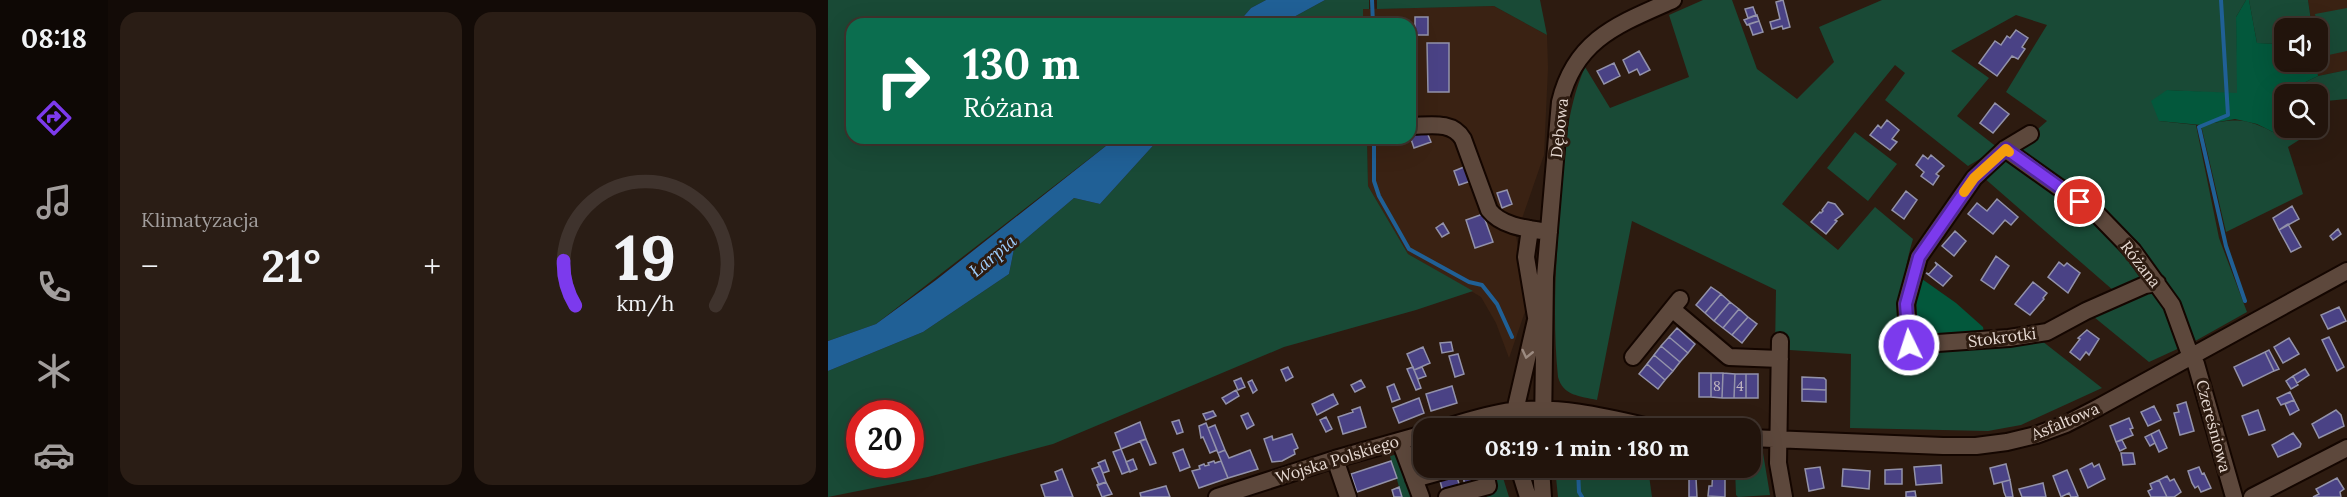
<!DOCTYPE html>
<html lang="pl">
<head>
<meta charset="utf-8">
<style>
	:root { --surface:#22140c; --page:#2a1d15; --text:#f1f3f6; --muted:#a29e9d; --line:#3f332d; --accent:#7c3aed }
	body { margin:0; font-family:Lora,serif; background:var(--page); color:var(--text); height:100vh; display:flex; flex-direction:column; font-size:22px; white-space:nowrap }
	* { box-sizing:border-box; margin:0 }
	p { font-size:20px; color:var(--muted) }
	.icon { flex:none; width:33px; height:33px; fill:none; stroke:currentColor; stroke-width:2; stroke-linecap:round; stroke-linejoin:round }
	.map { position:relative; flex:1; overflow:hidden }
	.panel { display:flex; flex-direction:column; gap:12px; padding:12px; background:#130b07; width:720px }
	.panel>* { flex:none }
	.top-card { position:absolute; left:18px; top:18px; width:570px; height:126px; border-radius:18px; box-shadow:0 6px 24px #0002,0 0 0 2px var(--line); background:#0b6e4f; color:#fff; overflow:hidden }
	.fabs { position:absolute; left:1446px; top:18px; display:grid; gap:12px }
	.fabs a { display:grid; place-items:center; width:54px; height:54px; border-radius:12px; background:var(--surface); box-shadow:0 6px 24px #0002,0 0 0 2px var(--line); font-size:30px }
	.speed { position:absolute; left:18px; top:400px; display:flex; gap:12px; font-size:30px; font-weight:700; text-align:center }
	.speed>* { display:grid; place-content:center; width:78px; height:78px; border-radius:50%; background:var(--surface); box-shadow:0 6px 24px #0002,0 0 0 2px var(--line); line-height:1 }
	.speed .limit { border:9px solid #d22; background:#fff; color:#111 }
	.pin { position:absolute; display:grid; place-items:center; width:51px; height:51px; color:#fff; margin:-26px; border:3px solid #fff; border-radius:50%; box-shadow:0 2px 6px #0007 }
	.me { position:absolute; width:66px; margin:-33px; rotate:356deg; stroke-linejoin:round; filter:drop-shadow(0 0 4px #0008) }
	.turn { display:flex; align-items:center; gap:21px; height:126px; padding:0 18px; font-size:27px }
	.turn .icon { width:78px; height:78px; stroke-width:2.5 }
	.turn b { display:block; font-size:42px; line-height:51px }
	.big { font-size:45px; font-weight:800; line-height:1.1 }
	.panel .tile { flex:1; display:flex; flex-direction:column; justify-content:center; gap:9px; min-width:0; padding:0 21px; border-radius:18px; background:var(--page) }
	.panel .dial { align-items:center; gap:0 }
	.dial svg { height:156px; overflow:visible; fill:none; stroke:var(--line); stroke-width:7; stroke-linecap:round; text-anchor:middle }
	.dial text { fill:var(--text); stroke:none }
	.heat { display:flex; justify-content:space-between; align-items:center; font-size:33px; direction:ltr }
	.panel .tiles { flex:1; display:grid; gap:12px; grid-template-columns:repeat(2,1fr) }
	.trip { position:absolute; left:585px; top:418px; width:348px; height:60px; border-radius:18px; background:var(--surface); box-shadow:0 6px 24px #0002,0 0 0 2px var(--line); font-weight:800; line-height:60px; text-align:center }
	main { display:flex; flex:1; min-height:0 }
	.tab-bar { display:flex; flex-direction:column; width:108px; justify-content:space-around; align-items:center; background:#0e0805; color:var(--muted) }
	.tab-bar .icon { width:42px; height:42px }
	.tab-bar .active { color:var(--accent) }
	.tab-bar b { font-size:27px; color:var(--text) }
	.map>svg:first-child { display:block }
</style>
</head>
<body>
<main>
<nav class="tab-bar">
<b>08:18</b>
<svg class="icon active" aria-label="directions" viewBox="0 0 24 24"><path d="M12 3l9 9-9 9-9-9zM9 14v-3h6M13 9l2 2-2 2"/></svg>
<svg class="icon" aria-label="music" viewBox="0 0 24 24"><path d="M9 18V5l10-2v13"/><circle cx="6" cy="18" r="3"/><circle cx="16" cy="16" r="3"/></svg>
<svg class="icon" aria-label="phone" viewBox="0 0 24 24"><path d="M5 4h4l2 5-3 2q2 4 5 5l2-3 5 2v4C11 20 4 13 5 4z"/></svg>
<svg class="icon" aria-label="climate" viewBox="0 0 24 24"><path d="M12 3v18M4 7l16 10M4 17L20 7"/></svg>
<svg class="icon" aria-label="car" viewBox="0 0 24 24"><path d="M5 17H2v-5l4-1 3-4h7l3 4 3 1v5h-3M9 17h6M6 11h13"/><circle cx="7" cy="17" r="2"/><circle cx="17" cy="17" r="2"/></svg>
</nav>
<section class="panel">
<div class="tiles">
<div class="tile"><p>Klimatyzacja</p>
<div class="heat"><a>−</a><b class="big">21°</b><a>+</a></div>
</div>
<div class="tile dial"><svg viewBox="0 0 100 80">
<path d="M14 69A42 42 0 1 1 86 69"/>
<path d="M14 69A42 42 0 0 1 8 46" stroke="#7c3aed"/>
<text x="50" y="56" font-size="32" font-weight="700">19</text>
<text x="50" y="72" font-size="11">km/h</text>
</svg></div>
</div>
</section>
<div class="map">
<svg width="1519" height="497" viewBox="0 0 1519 497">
	<rect width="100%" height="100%" fill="#2d1b10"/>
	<path fill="#3a2213" d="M1480 0H1519V70L1490 76 1488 62 1490 28H1484Z
		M666 6 719 35 720 68 716 155 688 236 700 303 681 358 668 323 653 297 580 254 540 186 539 138H582V24H535V9Z"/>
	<path fill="#194a36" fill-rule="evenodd" d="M0 0H438L423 8 409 24H24V138H288L48 324 0 341Z
		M497 0H541V9H535V24H453Z
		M549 0H712L719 35 666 6 549 9Z
		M875 0H904L929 69 969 99 1006 62 991 27 1054 0H1418L1408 17 1410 94 1339 90 1331 121 1368 125 1391 238 1419 312 1369 340 1321 362 1266 317 1286 291 1155 177 1219 121 1178 92 1219 25 1188 15 1123 51 1161 78 1129 116 1170 148 1140 166 1057 100 1077 73 1067 65 954 204 1010 250 1047 207 1085 239C1074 275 1070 315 1078 353L1214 341 1274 388 1193 425 1160 431 1022 428 1023 354 947 349 948 290 804 221 769 400C752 396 735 396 730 377 724 317 728 258 733 198 737 152 738 110 757 67L782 108 861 77 841 15Z
		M1421 0H1480L1484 28H1456V44L1429 43Z
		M1519 8V51L1496 56 1487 14Z
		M1519 70V99L1498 101 1499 129 1482 133 1460 147 1475 194 1398 232 1373 125C1412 118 1417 117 1453 136L1467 129 1466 128H1490V94H1460L1461 90 1490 76Z
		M1027 132 1069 164 1040 201 999 168Z
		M332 138H539L540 186 580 254 645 291 588 310 456 347 225 444 100 477 0 497V371L95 332 181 274 186 249 246 198 272 204ZM32 414H82V465H32Z
		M923 449 935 453 942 495 910 497 908 495 907 468H922Z
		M566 455 569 456 585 497H574L562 456Z
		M662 468H672L681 497H659L658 492Z
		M727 468H820L824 497H730Z"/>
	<path fill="#03583c" d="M1418 0H1421L1429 43 1456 44V62H1488L1490 76 1461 90 1460 94H1456V128L1467 129 1453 136 1429 124 1407 119 1373 125 1331 121 1323 101 1339 90 1409 93 1408 17Z
		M1094 279 1128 303 1155 327 1157 338 1089 335 1088 286Z"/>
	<path fill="#206096" d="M438 0H497L453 24H409L423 8Z
		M288 138H332L272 204 246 198 186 249 181 274 95 332 0 371V341L48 324 108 280Z"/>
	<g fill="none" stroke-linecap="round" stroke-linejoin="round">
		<path stroke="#206096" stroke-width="4" d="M544 0 545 24
			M1393 0 1400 115 1371 127 1398 246 1417 301
			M546 138V181L551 196 581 249 641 282 654 285 669 304 684 337
			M750 468 751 492 754 497"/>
	</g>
	<path fill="#4a4285" stroke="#9392aa" stroke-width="1.5" d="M955 0 962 27 955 29 954 26 944 29 942 22 952 19 948 2Z
		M925 7 928 15 920 18 917 9Z
		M929 15 931 21 919 25 916 20Z
		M587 17H600V35H587Z
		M931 21 935 32 925 35 921 24Z
		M1188 30 1200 38 1194 47 1197 49 1190 59 1184 56 1169 76 1151 63 1167 41 1173 45 1179 36 1182 38Z
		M599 43H621V92H600Z
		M811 51 822 70 812 75 809 69 801 73 795 60Z
		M786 63 792 76 776 84 769 71Z
		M1167 103 1181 114 1165 133 1152 123Z
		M1059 120 1071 130 1064 139 1069 142 1062 150 1042 135 1050 125 1053 128Z
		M598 130 603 142 586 148 582 136Z
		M1095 155 1100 159 1103 155 1116 166 1108 174 1111 176 1105 185 1093 176 1096 172 1088 165Z
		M636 167 643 181 631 185 626 171Z
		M679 190 684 204 674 208 669 193Z
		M1078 191 1089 200 1076 219 1064 210Z
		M1169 199 1190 217 1183 225 1177 220 1165 234 1140 214 1149 203 1159 211Z
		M1000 202 1007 204 1015 214 1007 220 1009 221 998 234 983 222 992 212 993 213 995 211 994 210Z
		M1464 206 1471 219 1451 230 1445 218Z
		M655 214 665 242 647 248 638 220Z
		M615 223 621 233 614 237 608 228Z
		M1460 224 1473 247 1463 252 1451 230Z
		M1510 229 1513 234 1505 240 1502 236Z
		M1127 231 1138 241 1126 256 1114 246Z
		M1168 256 1181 266 1166 289 1153 280Z
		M1107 262 1124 276 1115 286 1098 273 1101 274 1109 265Z
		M1231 262 1236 266 1239 263 1252 273 1240 293 1220 277Z
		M1205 282 1219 293 1215 298 1216 299 1202 315 1187 304Z
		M883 287 893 294 877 313 868 305Z
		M893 294 902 302 886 321 877 313Z
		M902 302 911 309 895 328 886 321Z
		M1511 307 1518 321 1500 329 1493 315Z
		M911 309 920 317 904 335 895 328Z
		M920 317 929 324 914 343 904 335Z
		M849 328 867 344 860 353 841 337Z
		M1259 330 1271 339 1261 355 1258 352 1252 360 1242 352 1252 339 1250 338Z
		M841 337 860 353 852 362 833 346Z
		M1501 337 1516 367 1509 371 1494 340Z
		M1461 338 1471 354 1455 363 1446 347Z
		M623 342 625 351 614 353 612 343Z
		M833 346 852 362 845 371 826 355Z
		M595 347 602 363 586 370 579 354Z
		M1441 350 1451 369 1446 371 1437 352Z
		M1437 352 1446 371 1415 386 1406 367Z
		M630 354 636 374 627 377 621 356Z
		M826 355 845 371 837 380 819 364Z
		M819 364 837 380 830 389 811 374Z
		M460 367 465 377 458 381 453 370Z
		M585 367 593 388 588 390 579 369Z
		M594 367 598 376 590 379 586 370Z
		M1477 369 1481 375 1469 383 1465 376Z
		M871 373H883V397H871Z
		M883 373H895L894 398 883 397Z
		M895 373 907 374 906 398H894Z
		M907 374H918V398H906Z
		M918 374H930V398H918Z
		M1465 376 1470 385 1463 389 1458 381Z
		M974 377 996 378 998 380V390L974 389Z
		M413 378 417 387 410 390 406 381Z
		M424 380 429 390 425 393 420 382Z
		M533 380 537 387 527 392 523 385Z
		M566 384 572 399 564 402 559 387Z
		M624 386 629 403 603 411 598 394Z
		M974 389 998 390V402L974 401Z
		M408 390 411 396 398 404 394 398Z
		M1462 392 1466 400 1453 405 1449 398Z
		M505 394 510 404 489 415 484 404Z
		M591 398 596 413 571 423 565 408Z
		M1466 400 1471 410 1462 415 1457 404Z
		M1358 402 1366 431 1352 435 1346 413 1351 412 1349 405Z
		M1326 406 1333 420 1320 426 1313 412Z
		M532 407 538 427 515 434 510 417 525 412 524 410Z
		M1430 410 1437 430 1421 435 1414 416Z
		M1508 410 1513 415 1516 426 1491 438 1484 424Z
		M385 411 388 416 378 420 375 414Z
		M420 413 426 425 419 429 413 416Z
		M498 417 504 429 498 432 492 420Z
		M1301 418 1305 428 1302 429 1305 435 1288 442 1282 426Z
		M351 420 355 432 349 434 344 422Z
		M312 422 318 439 293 449 287 433Z
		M378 423 389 450 382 453 375 437 373 438 371 426Z
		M387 425 397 450 390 453 380 428Z
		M1331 430 1339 448 1331 452 1323 434Z
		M1465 433 1473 444 1472 447 1450 457 1444 445Z
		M464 434 470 448 466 450 467 454 454 461 444 462 436 439 444 436 445 440Z
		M1323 434 1327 443 1322 446 1317 437Z
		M318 439 328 463 322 465 312 441Z
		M1294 440 1298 448 1292 451 1288 442Z
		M293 449 302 471 294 474 285 452Z
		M355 449 362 467 352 471 345 453Z
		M397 450 401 458 422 450 430 469 400 478 390 453Z
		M1293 453H1305L1307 464 1295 465Z
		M305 459 309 469 302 472 298 462Z
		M277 460 281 471 275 473 270 463Z
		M386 461 387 463 393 461 400 478 371 488 364 471 372 469 371 466 376 464 377 466 381 465 380 463Z
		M563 461 569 478 529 492 523 474Z
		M1264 463 1266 467 1271 464 1277 479 1260 488 1252 469Z
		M1178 464 1182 480 1166 484 1162 468Z
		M1113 465 1114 483 1088 485 1086 467Z
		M272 466 278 482 271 485 264 469Z
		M992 467 996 488 981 491 977 469Z
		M1371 467 1374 474 1376 473 1383 488 1373 492 1370 486 1367 488 1364 483 1360 471Z
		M829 468H853L852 478 829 477Z
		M885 468H897V497L880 496 881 486H884Z
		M234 469 245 497H217L213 485 230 480 227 472Z
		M1015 469 1042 471 1041 489 1014 486Z
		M1074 469V484H1057V470Z
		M1239 470 1250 496 1247 497H1243L1241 493 1233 497 1225 476Z
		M652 471 654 481 637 486 635 476Z
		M1339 476 1342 481 1346 479 1353 492 1346 497H1339L1331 480Z
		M629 477 632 487 615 492 612 481Z
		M861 478H868L869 497H861Z
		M1509 478 1516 489 1512 492 1513 497H1485L1491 494 1488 489Z
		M1182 480 1185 497H1178L1176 492 1174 482Z
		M1331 480 1339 497H1323L1320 491 1324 489 1322 484Z
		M278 482 284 494 274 497 269 485Z
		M1215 483 1218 497H1194L1191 489Z
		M338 486 342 497H313L312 493Z
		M571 487 574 497H566L564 490Z
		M1087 491 1088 497H1078V492Z"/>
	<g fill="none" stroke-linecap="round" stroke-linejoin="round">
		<g stroke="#140600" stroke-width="20">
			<path id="minor" d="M582 126C600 126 624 120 635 139L661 210C674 227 701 229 721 232
				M1202 134 1177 149 1146 178 1091 257 1078 304 1081 345 1181 338 1219 332 1258 311 1317 285 1329 283
				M1177 149 1271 216 1305 251 1344 305 1360 349 1368 364 1406 497
				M702 229 698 257 708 317
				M844 309 901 357 952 359
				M952 341 950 463 956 497
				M805 357 852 299
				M649 419 673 429
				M613 429C636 422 660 414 684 411 734 405 782 418 830 429
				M686 429 687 411 711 307
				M715 429 717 277 732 102C747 39 791 24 845 0
				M724 429 739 419 756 416
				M922 438 1115 446H1148L1179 442 1208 435 1238 424 1271 407 1519 271
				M572 441 593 497
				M507 459 520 497
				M691 468 700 497
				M713 468 715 497
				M586 479 626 468
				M389 497 507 459 596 434
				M619 497 660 486 656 468
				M1424 497 1519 448"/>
		</g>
		<use href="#minor" stroke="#5d483c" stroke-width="16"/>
	</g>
	<defs><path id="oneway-chevron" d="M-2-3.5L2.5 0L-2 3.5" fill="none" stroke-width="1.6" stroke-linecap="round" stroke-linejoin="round" transform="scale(1.5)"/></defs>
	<use stroke="#9c8b81" href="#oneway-chevron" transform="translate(699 354) rotate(103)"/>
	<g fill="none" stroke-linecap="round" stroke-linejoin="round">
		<g stroke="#51269a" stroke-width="15">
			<path id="route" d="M1081 345 1078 304 1091 257 1146 178 1178 149 1252 202"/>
		</g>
		<use href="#route" stroke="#7c3aed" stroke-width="10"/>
		<path stroke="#f59e0b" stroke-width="10" d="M1136 192 1146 178 1178 149 1181 152"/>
	</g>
	<g text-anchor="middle" stroke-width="6" stroke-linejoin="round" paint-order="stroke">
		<g font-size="14" fill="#c1b6c1">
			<text x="889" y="391">8</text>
			<text x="912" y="391">4</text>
		</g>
		<g font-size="16" fill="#e9dcd5" stroke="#2d1b10">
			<text transform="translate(731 128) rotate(-84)" y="6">Dębowa</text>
			<text transform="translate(1313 264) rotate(52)" y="6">Różana</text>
			<text transform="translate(1174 337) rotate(-7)" y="6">Stokrotki</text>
			<text transform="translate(1237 421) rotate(-23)" y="6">Asfaltowa</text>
			<text transform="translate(1386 426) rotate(75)" y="6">Czereśniowa</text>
			<text transform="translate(509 459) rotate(-17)" y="6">Wojska Polskiego</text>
		</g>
		<g font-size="18" font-style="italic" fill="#9dccfb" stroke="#2d1b10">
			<text transform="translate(165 256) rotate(-40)" y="6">Łarpia</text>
		</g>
	</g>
</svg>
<div class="fabs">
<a><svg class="icon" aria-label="sound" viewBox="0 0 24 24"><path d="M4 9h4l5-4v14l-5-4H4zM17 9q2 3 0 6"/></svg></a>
<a><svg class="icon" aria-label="search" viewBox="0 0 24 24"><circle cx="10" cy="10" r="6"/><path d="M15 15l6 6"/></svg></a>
</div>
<div class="speed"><div class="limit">20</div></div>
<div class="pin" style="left:1252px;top:202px;background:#d93025"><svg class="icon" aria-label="arrive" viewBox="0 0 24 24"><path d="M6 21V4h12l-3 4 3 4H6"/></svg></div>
<svg class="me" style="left:1081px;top:345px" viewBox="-20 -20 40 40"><circle r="17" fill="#7c3aed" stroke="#fff" stroke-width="3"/><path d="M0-11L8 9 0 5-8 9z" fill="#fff"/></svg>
<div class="trip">08:19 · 1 min · 180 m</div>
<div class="top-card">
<div class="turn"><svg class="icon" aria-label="right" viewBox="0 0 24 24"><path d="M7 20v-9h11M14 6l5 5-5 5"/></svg><div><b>130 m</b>Różana</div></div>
</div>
</div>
</main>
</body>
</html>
